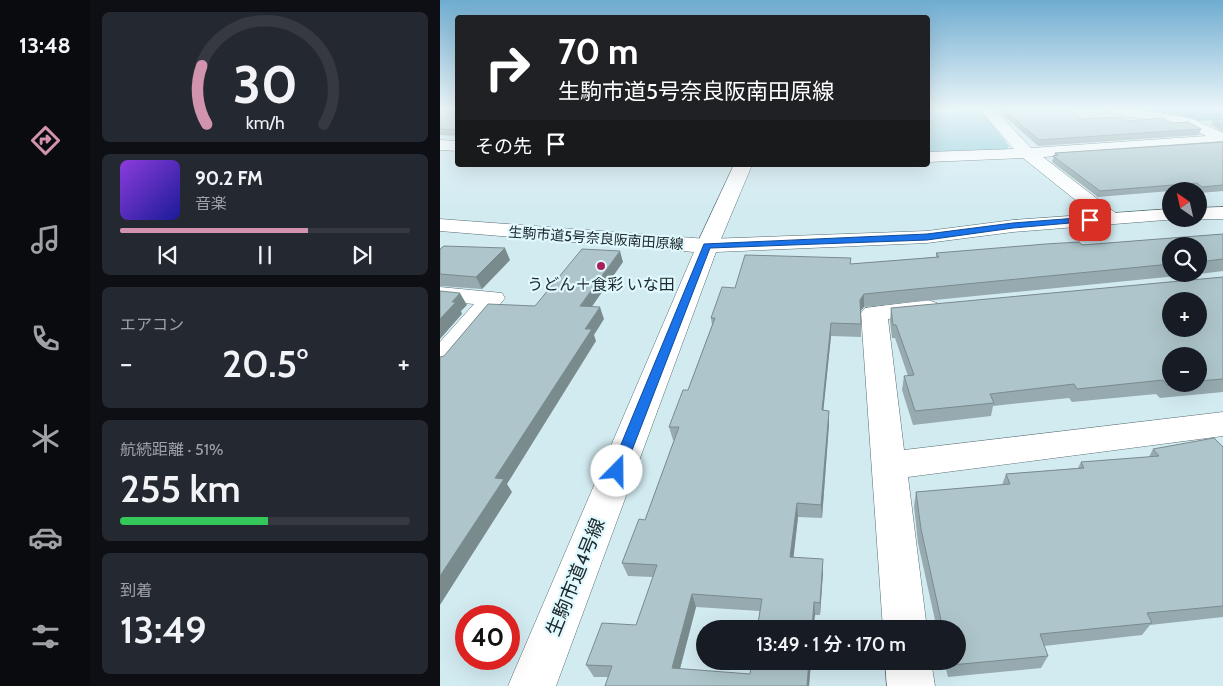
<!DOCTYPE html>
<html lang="ja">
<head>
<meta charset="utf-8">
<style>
	:root { --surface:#171b24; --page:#242831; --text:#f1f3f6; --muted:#9ea1a6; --line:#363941; --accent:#d293af }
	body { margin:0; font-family:Cabin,"Noto Sans JP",sans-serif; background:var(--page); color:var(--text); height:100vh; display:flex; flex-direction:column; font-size:19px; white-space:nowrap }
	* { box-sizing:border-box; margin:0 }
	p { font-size:16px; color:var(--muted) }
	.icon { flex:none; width:28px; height:28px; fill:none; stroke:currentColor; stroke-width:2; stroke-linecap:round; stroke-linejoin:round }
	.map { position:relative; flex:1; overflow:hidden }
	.details { display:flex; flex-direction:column; gap:12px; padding:12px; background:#0d0f14; width:350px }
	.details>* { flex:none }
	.top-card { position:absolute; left:15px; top:15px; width:475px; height:152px; border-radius:5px; box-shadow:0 5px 20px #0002; background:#202124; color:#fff; overflow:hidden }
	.needle { width:32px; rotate:326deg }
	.controls { position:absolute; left:722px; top:182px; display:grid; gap:10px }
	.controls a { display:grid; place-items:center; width:45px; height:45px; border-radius:50%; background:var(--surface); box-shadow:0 5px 20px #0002; font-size:25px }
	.speed { position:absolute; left:15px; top:605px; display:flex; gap:10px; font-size:25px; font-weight:700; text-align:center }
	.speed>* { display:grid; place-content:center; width:65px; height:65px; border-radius:50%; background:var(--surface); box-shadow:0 5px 20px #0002; line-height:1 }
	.speed .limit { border:8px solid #d22; background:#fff; color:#111 }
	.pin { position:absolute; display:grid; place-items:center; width:42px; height:42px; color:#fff; margin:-21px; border-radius:10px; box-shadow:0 2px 8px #0006 }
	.me { position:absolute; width:55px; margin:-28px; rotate:22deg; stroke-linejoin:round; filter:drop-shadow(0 0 4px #0008) }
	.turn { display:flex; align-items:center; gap:18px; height:105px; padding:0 20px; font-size:22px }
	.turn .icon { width:65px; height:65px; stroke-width:2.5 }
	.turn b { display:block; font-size:35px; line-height:42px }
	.then { display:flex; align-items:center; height:48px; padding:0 20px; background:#0003; gap:10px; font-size:19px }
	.big { font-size:38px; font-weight:600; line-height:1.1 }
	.details .widget { flex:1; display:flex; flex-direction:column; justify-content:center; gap:8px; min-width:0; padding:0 18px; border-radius:8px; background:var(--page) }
	.details .dial { align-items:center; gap:0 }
	.dial svg { height:130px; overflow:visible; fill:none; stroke:var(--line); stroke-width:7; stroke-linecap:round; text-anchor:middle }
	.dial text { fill:var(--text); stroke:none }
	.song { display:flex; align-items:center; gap:15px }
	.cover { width:60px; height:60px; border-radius:8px; background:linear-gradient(135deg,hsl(270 70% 55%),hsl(240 70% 35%)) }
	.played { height:5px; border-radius:2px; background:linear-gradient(90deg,var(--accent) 65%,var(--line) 65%) }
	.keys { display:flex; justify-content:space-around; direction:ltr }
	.heat { display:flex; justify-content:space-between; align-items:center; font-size:28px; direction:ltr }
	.charge { height:8px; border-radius:4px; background:linear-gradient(90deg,#34c759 51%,var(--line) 0) }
	.trip { position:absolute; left:256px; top:620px; width:270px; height:50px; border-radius:25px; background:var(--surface); box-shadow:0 5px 20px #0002; font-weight:600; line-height:50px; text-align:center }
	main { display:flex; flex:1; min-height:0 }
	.tab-bar { display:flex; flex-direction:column; width:90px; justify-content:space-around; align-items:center; background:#090b0e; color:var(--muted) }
	.tab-bar .icon { width:35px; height:35px }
	.tab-bar .current { color:var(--accent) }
	.tab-bar b { font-size:22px; color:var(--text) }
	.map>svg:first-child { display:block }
</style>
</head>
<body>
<main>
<nav class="tab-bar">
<b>13:48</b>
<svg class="icon current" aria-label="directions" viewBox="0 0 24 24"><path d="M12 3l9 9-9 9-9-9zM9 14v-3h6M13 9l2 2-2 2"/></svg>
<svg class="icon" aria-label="music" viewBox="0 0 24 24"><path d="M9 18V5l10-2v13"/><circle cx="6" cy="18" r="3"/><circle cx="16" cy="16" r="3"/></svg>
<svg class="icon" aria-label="phone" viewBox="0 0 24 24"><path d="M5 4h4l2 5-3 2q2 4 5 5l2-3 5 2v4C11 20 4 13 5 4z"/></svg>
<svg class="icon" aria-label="climate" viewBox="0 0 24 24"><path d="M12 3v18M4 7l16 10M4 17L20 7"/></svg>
<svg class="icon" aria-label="car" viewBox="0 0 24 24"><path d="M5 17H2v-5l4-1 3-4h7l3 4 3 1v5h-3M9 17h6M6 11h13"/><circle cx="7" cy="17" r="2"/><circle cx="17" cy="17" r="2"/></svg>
<svg class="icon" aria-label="filters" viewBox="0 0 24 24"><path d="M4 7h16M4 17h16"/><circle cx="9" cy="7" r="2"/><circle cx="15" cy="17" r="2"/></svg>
</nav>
<section class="details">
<div class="widget dial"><svg viewBox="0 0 100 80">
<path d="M14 69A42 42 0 1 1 86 69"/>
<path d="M14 69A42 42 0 0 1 11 33" stroke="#d293af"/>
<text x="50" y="56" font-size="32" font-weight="700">30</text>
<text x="50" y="72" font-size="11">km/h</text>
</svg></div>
<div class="widget">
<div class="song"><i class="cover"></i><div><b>90.2 FM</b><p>音楽</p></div></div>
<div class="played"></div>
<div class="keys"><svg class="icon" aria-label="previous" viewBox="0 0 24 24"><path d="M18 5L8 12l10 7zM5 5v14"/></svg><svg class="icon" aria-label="pause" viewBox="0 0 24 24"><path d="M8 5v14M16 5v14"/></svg><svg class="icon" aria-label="next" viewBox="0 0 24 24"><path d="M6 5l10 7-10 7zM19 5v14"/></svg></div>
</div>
<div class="widget"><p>エアコン</p>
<div class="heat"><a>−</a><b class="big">20.5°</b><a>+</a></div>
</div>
<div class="widget"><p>航続距離 · 51%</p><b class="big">255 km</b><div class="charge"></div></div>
<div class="widget"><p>到着</p><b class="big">13:49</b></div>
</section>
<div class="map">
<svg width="783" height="686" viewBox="0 0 783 686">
	<rect width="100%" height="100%" fill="#d2ebf1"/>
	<path fill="#93cdda" d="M541 111 569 146 566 150 488 154V113Z"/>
	<path fill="#69adbc" d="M684 110H782L783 120 754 121Z"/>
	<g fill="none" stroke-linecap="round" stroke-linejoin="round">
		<g stroke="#576e72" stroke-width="1">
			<path id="street" d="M540 110H555L591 148 766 136 747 126 672 114 665 110H699L751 118 783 133V145L603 157 677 214 680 218 677 222 670 224 663 222 583 158 488 162V152L574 149Z
				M0 140 18 141V151L0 150Z
				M294 165H312L278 246 275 251 267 253 259 251 256 246Z
				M0 287 62 293 65 298 10 367 0 369V342L34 304 0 301Z
				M488 300 497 303 501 308 497 313 448 319 464 450 783 412V436L468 477 487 629H443L421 313 425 308Z
				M445 661H491L495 686H447Z"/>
		</g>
		<g stroke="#576e72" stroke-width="1">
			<path id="secondary" d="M783 207V219H754H759V208Z
				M731 209V219H738L573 232 487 243 276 252 116 686H68L254 252 0 231V219L267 239 487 231 573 220Z"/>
		</g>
		<use href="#street" fill="#fff" fill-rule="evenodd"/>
		<use href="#secondary" fill="#fff" fill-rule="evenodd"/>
	</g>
	<path fill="#96aaaf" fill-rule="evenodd" d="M0 110H18V136L0 135Z
		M561 110H627L641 119 733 123 761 129 759 135 598 146 561 113Z
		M783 119V132L771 125 773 120Z
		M783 141V191L759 193V191H757L754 189 658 197 612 162 615 153Z
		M783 234V271L759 274V246H731V274H757L424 307 420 311 421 324V337L391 336 383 410 389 411V424L382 518 358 517 353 558 383 572 380 615H375L373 629H317L320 611 256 607 240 669 310 674 371 661 369 686H165L168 677H154L146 665 196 625 213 577 188 576 182 563 205 520 234 440H233L229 427 248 390 272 325 271 318 295 288 411 264 496 257V253L642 245Z
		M0 249 70 260 42 289 0 286Z
		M783 277V392L720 398 716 394 632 402 629 398 553 406 551 416 473 425 462 390 464 376H468L455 338H452L450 321 451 308ZM759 356V384H731Z
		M783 447V617L710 625 702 635 604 646 608 656 601 668 508 677 504 661H518V629H497L478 543 474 506 476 492 562 485 566 474 638 468 641 462 709 457 713 449Z"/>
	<path fill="#7a8b8e" d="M65 248 70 260 42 289 36 277Z
		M180 251 183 262 144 318 140 306Z
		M20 293 27 305 21 311 22 314 0 339V319L12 302Z
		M424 294V307L419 313 420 300Z
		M160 307 164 319 154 335 156 341 67 484 72 492 0 605V576L55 478 145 329Z
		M391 323V336L382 424V410Z
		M389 411V424L382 518 381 505Z
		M357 503 358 517 352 571 350 557Z
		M383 559V572L380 615V603Z
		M252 594 256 607 237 680 232 668Z
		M374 602 375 615 373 629H372Z
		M369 661H371L369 686H367Z"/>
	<path fill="#aec6cb" stroke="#7a8b8e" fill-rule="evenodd" d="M0 110H18V130L0 129Z
		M564 110H627L641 119 682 117 688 121 722 118 733 123 748 122 761 129 599 140Z
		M783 119V125L773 120Z
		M783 142V185L762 187 757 183 660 191 613 156 618 155 615 153Z
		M783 234V259L759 262V246H731V264L424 294 420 300 421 324 391 323 382 410 389 411 381 505 357 503 350 557 383 559 380 603 374 602 372 629H317L322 599 252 594 232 668 310 674 312 661H369L367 686H165L172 666 146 665 162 623 196 625 217 565 182 563 199 519 205 520 239 427H229L243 390H248L275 318H271L282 287 295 288 305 255 411 258 410 264 499 257 496 253 606 244 639 242 642 245Z
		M4 246 65 248 36 277 0 274V249Z
		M142 249 180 251 140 306 160 307 145 329H152L55 478 64 479 0 576V357L4 356 48 304 95 306Z
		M783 277V379L759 381V356H731V384H736L727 385 723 380 637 389 634 384 550 394 554 403 475 411 464 376 474 375 456 325H453L451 308ZM731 301H759V329H731Z
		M0 291 20 293 12 302H16L0 319Z
		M774 438 783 447V606L707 613 712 623 600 634 608 656 511 665V661H518V629H503L481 529 476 492 570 484 566 474 644 468 641 462 719 456 713 449Z"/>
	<linearGradient id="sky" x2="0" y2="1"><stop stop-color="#6facd0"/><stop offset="0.53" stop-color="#ebf6f9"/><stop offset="1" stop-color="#ebf6f9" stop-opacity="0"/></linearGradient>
	<rect width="783" height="206" fill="url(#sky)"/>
	<path fill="#1a73e8" stroke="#114b97" d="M650 217 655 220 653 221 573 228 487 240 270 248 184 471 182 475H172L170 471 264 244 487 234 573 223Z"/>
	<circle fill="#ac1e58" stroke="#dff9fe" stroke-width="2" cx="161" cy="266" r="5"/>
	<g text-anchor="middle" stroke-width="4.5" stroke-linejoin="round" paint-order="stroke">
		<g font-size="14" fill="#202a2c" stroke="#dff9fe">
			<text transform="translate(156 238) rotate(4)" y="5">生駒市道5号奈良阪南田原線</text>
		</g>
		<g font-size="16" fill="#202a2c" stroke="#dff9fe">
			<text x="161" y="290">うどん＋食彩 いな田</text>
		</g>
		<g font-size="19" fill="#202a2c" stroke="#dff9fe">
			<text transform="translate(135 577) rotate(-68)" y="7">生駒市道4号線</text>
		</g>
	</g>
</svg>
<div class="controls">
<a><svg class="needle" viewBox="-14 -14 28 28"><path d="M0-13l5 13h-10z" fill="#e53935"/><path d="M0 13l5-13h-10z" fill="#9ea1a6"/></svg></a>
<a><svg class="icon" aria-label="search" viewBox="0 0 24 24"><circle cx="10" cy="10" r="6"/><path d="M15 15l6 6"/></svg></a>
<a>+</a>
<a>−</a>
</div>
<div class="speed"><div class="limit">40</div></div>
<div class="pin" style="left:650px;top:220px;background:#d93025"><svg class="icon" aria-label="arrive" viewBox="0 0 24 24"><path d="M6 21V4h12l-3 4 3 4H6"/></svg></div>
<svg class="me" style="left:177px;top:471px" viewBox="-20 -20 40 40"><circle r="19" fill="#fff"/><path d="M0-13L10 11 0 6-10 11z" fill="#1a73e8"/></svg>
<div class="trip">13:49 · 1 分 · 170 m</div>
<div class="top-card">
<div class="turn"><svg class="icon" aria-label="right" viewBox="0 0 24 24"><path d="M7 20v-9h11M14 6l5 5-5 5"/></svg><div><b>70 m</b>生駒市道5号奈良阪南田原線</div></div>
<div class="then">その先<svg class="icon" aria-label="arrive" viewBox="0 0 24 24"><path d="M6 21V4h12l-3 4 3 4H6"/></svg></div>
</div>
</div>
</main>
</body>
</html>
